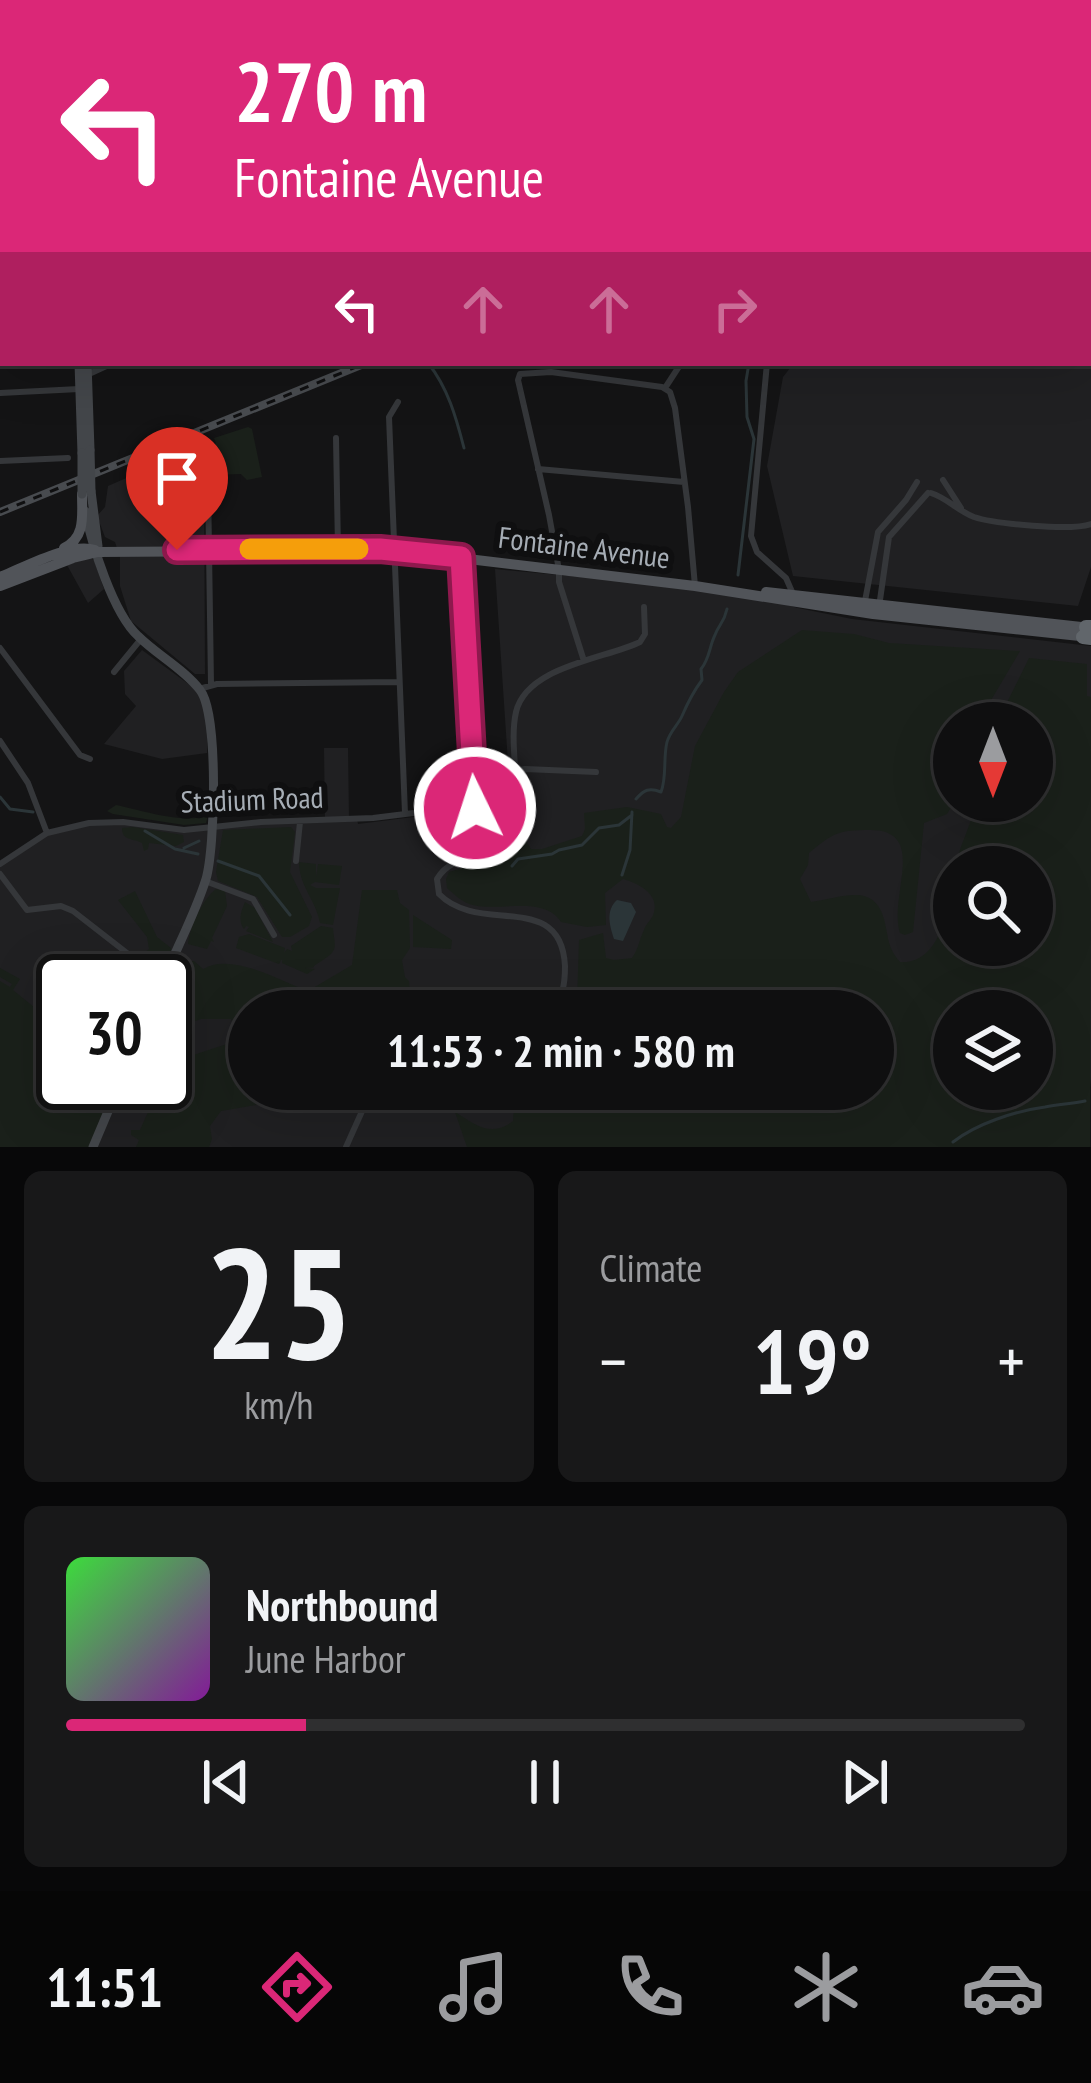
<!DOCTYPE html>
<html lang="en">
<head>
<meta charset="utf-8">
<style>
	:root { --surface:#0f0f10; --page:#181819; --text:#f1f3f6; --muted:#9b9c9f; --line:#2f2f30; --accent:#db2777 }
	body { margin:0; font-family:"PT Sans Narrow",sans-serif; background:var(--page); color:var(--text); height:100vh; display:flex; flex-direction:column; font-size:45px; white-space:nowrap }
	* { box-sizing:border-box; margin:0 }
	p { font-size:39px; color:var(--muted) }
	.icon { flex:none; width:66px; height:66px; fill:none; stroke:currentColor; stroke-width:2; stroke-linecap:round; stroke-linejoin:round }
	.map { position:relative; height:1147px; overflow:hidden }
	.side { display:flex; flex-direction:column; gap:24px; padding:24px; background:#080809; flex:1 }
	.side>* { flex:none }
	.top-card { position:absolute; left:0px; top:0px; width:1092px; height:366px; box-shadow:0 12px 48px #0002,0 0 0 3px var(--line); background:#db2777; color:#fff; overflow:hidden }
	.needle { width:78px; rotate:180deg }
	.buttons { position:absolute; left:933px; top:702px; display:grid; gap:24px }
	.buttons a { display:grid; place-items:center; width:120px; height:120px; border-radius:50%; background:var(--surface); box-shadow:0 12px 48px #0002,0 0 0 3px var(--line); font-size:60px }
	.speed { position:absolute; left:36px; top:954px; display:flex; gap:24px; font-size:60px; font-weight:700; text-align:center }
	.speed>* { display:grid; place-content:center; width:156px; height:156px; border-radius:50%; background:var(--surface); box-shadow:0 12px 48px #0002,0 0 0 3px var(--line); line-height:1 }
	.speed .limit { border:6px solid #111; border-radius:18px; background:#fff; color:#111 }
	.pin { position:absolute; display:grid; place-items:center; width:102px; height:102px; color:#fff; margin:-123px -51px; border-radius:50% 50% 50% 0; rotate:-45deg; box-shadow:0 0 12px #0007 }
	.pin .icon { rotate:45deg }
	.me { position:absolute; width:132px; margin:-66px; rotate:356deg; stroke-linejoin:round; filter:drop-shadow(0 0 9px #0008) }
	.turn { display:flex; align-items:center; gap:42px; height:252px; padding:0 36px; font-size:54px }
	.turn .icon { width:156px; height:156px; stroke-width:2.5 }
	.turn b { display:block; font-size:84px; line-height:102px }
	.lanes { display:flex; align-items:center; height:114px; padding:0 36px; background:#0003; justify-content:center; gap:60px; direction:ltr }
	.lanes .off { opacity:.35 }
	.big { font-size:90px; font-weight:700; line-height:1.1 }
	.side .tile { flex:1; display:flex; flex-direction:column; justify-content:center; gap:18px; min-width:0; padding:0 42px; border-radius:18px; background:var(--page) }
	.side .dial { align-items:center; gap:0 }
	.dial b { font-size:156px; line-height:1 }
	.song { display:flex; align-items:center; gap:36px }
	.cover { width:144px; height:144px; border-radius:18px; background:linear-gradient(135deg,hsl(120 70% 55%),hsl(290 70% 35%)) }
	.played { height:12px; border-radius:6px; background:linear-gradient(90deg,var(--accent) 25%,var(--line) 25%) }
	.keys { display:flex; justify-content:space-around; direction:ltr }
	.heat { display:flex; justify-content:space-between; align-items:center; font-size:66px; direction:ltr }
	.side .tiles { flex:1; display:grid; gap:24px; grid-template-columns:1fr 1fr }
	.tile:last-child { grid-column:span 2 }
	.trip { position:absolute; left:228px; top:990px; width:666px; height:120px; border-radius:60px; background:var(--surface); box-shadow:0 12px 48px #0002,0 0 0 3px var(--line); font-weight:700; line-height:120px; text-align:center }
	.tabs { display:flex; height:192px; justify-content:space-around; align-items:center; background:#060606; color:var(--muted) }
	.tabs .icon { width:84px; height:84px }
	.tabs .selected { color:var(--accent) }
	.tabs b { font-size:54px; color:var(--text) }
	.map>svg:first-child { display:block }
</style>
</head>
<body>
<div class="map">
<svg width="1091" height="1147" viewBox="0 0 1091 1147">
	<rect width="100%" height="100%" fill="#141415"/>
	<path fill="#202022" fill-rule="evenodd" d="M1089 281H1091V567L1078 606 793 576 767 466 783 377 794 363H1089Z
		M193 449 204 484 205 674H195L131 621 120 586V557L115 542 105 537 97 516 105 507 108 486Z
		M90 558 94 560 104 589 88 603 67 565Z
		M495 569 742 592 798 608 852 619 1091 646V1079L1083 1147H0V863L48 832 99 821 174 829 325 821 324 748H348L349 819H357L358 824 429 815 444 818 476 805 511 807ZM954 723H1032V801H954ZM954 867H1032V945H954ZM63 981H165V1083H63ZM249 1011H873V1089H249ZM954 1011H1032V1089H954Z
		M142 650 198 691 207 712V753L162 759 104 744 136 706 125 694 124 671Z"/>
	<path fill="#1a201a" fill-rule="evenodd" d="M588 0H778V3H586Z
		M248 427 252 429 262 477 247 480 241 474 211 475 210 448 216 443 214 438Z
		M802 630 854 634 889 643 1020 651 984 712 981 723H954L955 801 947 814 924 823 913 932 905 935 900 933C888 896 929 830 870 830 838 830 833 833 809 853L808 865 800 879 811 902C846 897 878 880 886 928 889 944 890 950 900 962 942 965 950 903 954 871V945H1032V867H955C960 844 972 824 976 801H1032V723H997L1029 658 1087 664V696L1091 697 1090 1147H467L455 1112C476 1125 491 1138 513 1121L514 1107 504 1089H873V1011H573L577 1003 579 940 603 933 606 958 614 960 632 958C639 948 639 940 644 930 646 923 653 919 654 912 659 893 637 883 623 879L605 893 606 925 587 927 561 922C544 895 500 912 473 905 463 903 455 895 447 888L446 879 449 872C477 863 502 857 522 834L531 849H542L582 836 585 829 584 813 627 807 661 814 667 827 671 828 681 817 695 746 724 692 738 672ZM954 1011H1032V1089H954Z
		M116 805C141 810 185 825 208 815L206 823 184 825 113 814 107 811Z
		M133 827 183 835 184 842 176 846 149 843 148 849 144 851 142 843C133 838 122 841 122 828Z
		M291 827 295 832 290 872 312 917 309 926 290 937H282L257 897 218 881 216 872 223 830Z
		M299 862 316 864V877L318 864 342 866 339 885 315 882 310 885 316 888H340L333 925 320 923C316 900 299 886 299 862Z
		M216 889 225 891 227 906 212 938 214 942 211 941 207 949 188 944C190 927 202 900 216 889Z
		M362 890H397L400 903 409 910 410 948 402 960 405 977 409 981 410 992 402 994 403 1011H393L390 998 384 997 377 1004V1011H249V1057L231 1019H201L182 1026 180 1021 195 1011 192 1005 165 1013V992L179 962 194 961 203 969C231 952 279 980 308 991L352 965Z
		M135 891 157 937 171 948V951L145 959 142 955 149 949 147 937 118 900Z
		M245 902 255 908 273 942 246 931 249 927 246 926 244 929C237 921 242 909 245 902Z
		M413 915 452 940 451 949 413 947Z
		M321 926 333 928C335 949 339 950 320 962 307 969 321 967 305 968L315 969 307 974 282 963V959L279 964 236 948 239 937 249 934 285 948 284 953 287 949 292 951 291 946Z
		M0 968 20 979 13 990 40 1012 63 1039V1083H87L92 1098 104 1093 100 1083H110L112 1094 89 1147H0V981L10 987 12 984 0 977Z
		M230 1043 240 1060 249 1068V1089H275L268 1103 221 1111 210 1126 212 1139 209 1147H136L139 1140 131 1135V1130H140L161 1083H165L169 1063Z"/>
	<path fill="#2b3538" d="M617 900 631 903 636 912 623 941 614 939C610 926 605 911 617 900Z"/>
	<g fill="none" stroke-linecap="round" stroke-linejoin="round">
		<path stroke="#2b3538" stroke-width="3" d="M1089 82 1091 81
			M428 363C448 388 456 417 464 448
			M738 575 754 439 747 417 746 381 749 363
			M0 797 10 809 33 812
			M636 799C644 790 649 787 661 792 667 777 663 758 667 742 670 731 678 725 682 716 688 702 693 692 702 680L701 669C710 658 709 647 715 635 719 624 724 623 727 609
			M145 831 175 849 198 854
			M184 848 199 841
			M218 861 259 876 290 915
			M512 866 518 859 552 854 559 850 582 845 599 828 619 825 632 815
			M622 875 630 850 632 812
			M953 1142C976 1124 1015 1111 1045 1107 1059 1104 1071 1104 1085 1101"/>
		<path stroke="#35373a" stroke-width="6" d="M329 0 330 3
			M1008 0V3
			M467 3 469 0
			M579 3 581 0
			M814 3V0
			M0 298 3 297
			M767 363 751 536 757 552 786 578 793 594
			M89 374 113 363
			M665 388 680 365
			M0 393 79 389
			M398 402 389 417 405 813
			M336 438 338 549
			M0 461 68 458
			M200 461 208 482 211 684
			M538 469 684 482
			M943 480 961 508
			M931 493C947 498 958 511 974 517 995 524 1071 531 1091 524
			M461 561 475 809
			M865 601 878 532 906 500 917 482
			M879 607 889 537 928 493
			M0 648 80 755 90 759
			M584 661 559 582V570L549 515 518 380 520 374 551 372 662 387 670 392 675 408 688 507 695 586
			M114 672 141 639
			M199 689 217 684 399 682
			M0 741 28 783 47 833
			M515 771 525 769 596 772
			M296 861 300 822
			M0 864 47 833 89 823 123 822 184 830 261 822 373 818 446 809 517 812
			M0 874 27 910 61 906 73 911 163 981
			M205 881 253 899 274 935
			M552 1011C563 998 565 983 565 966 561 889 480 936 439 894L437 879C454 849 497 863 513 832 522 814 515 787 515 768 514 750 512 730 516 712 527 666 605 659 640 642L645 634 644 607
			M346 1147 372 1089"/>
		<path stroke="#43464a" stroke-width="9" d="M14 0 26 3
			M66 3 71 0
			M79 363 82 453
			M87 363 90 450
			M91 491 98 546
			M85 511C92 545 113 613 138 636 157 655 184 669 200 690 219 714 215 849 206 879 195 914 177 947 163 981
			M93 1147 120 1083"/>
		<path stroke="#515459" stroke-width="10" d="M64 548C86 537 82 516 82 494
			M0 577C25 567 70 542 95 550
			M0 586 73 558 98 552 393 550 695 586 873 614 1089 637
			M766 592 1091 628"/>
		<path stroke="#61666b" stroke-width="14" d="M1086 627H1091
			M1083 637 1091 638"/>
		<g stroke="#484b4f" stroke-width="8">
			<path id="rail" d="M1089 64H1091
				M0 512 366 363"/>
		</g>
		<use href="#rail" stroke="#0f0f10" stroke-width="3" stroke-dasharray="9" stroke-linecap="butt"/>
		<path stroke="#43464a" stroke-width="9" d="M90 450 91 491
			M82 453V494"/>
	</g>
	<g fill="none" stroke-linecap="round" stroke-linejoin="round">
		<g stroke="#8e194d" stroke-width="30">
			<path id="route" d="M177 550 380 549 461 557 475 808"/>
		</g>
		<use href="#route" stroke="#db2777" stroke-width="21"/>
		<path stroke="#f59e0b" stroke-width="21" d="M250 549H358"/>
	</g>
	<g text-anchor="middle" stroke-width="12" stroke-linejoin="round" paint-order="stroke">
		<g font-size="30" fill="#a6adb5" stroke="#0f0f10">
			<text transform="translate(584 548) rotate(7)" y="10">Fontaine Avenue</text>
			<text transform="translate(252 800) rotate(-2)" y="10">Stadium Road</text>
		</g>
	</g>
</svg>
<div class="buttons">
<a><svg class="needle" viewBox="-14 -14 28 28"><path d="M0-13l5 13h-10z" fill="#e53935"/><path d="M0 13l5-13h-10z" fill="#9b9c9f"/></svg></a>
<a><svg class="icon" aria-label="search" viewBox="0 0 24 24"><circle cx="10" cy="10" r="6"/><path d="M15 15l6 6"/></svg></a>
<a><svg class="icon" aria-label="layers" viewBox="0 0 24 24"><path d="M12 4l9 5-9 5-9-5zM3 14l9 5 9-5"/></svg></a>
</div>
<div class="speed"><div class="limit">30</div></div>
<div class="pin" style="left:177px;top:550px;background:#d93025"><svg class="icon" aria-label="arrive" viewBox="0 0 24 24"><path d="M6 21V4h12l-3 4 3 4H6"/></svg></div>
<svg class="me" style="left:475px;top:808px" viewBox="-20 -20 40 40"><circle r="17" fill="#db2777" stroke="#fff" stroke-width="3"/><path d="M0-11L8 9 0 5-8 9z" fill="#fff"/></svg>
<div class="trip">11:53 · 2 min · 580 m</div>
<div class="top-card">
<div class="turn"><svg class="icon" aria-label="left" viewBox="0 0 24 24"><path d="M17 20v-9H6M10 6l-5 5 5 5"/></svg><div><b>270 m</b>Fontaine Avenue</div></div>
<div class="lanes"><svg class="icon" aria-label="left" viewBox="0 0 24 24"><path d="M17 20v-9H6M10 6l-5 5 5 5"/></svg><svg class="icon off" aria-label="ahead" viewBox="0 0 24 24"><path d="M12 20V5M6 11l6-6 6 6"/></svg><svg class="icon off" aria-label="ahead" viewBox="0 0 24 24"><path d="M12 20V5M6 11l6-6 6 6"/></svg><svg class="icon off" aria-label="right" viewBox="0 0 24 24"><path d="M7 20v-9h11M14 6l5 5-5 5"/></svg></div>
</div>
</div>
<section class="side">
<div class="tiles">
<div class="tile dial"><b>25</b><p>km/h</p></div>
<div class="tile"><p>Climate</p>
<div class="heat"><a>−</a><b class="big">19°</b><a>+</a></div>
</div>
<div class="tile">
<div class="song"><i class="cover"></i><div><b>Northbound</b><p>June Harbor</p></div></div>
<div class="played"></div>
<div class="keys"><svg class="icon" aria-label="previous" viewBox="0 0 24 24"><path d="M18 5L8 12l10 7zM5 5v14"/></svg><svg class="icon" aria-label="pause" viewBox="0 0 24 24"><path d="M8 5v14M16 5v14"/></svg><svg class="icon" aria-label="next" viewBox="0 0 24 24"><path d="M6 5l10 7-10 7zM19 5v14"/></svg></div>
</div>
</div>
</section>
<nav class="tabs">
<b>11:51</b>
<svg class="icon selected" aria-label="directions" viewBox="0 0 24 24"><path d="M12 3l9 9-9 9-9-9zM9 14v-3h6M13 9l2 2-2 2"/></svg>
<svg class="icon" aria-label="music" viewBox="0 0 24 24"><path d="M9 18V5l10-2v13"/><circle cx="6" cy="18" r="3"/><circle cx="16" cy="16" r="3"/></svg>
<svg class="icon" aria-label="phone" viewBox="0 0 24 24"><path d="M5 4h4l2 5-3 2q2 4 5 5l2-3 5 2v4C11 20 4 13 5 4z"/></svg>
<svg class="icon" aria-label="climate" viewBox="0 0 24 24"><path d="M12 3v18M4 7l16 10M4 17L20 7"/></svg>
<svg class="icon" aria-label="car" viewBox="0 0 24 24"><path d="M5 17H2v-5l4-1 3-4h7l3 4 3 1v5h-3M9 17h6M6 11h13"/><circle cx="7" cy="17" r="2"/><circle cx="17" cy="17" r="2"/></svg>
</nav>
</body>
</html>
